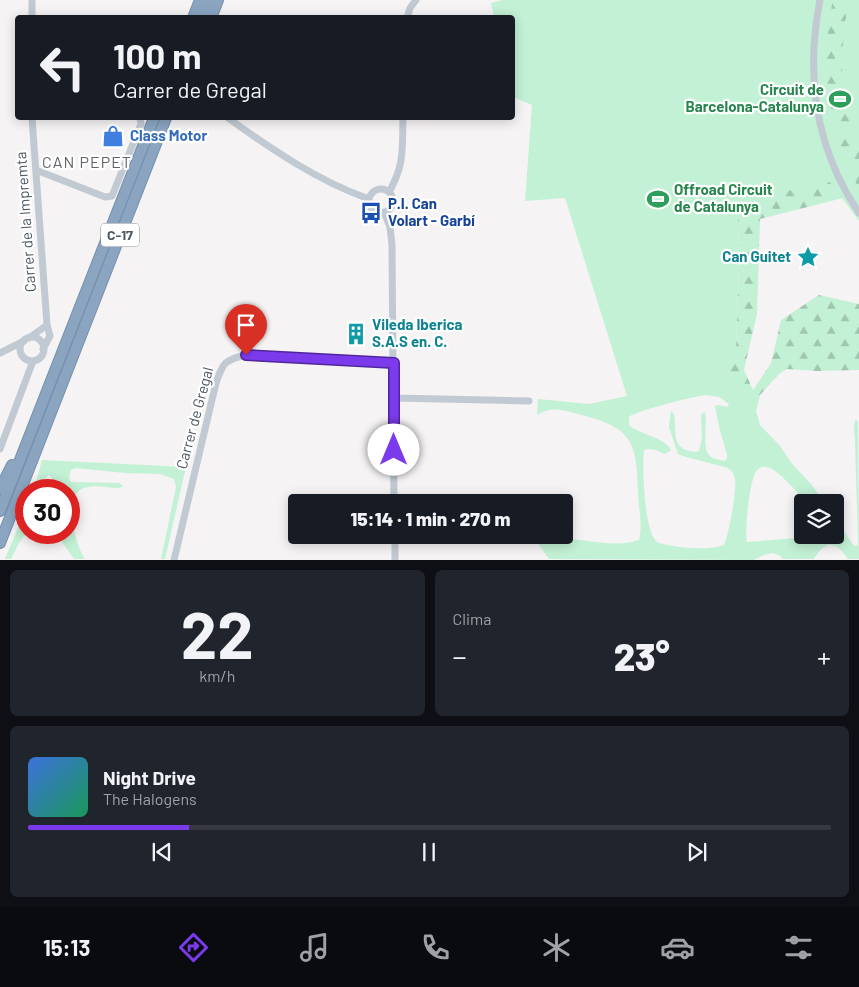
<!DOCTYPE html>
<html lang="es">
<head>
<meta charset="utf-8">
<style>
	:root { --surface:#171b24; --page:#20242c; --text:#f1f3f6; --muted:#9ea1a6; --line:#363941; --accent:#7c3aed }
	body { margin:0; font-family:Barlow,sans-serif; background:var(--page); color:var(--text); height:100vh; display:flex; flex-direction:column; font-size:19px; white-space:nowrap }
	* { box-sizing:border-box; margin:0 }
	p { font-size:16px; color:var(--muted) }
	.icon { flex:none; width:28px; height:28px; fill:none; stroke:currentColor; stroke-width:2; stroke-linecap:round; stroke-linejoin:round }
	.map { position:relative; height:560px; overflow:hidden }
	.details { display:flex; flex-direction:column; gap:10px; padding:10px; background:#0d0f14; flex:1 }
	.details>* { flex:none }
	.banner { position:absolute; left:15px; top:15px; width:500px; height:105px; border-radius:5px; box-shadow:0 2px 12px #0003; background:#171b24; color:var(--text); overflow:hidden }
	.tools { position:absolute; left:794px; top:494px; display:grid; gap:10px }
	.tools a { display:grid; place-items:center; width:50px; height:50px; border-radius:5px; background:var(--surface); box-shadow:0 2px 12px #0003; font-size:25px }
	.speed { position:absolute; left:15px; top:479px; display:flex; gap:10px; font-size:25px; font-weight:700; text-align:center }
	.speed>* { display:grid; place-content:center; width:65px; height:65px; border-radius:50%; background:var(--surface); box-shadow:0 2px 12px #0003; line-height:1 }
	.speed .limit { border:8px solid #d22; background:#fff; color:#111 }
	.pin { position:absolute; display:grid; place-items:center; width:42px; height:42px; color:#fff; margin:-51px -21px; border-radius:50% 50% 50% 0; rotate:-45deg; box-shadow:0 0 5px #0007 }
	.pin .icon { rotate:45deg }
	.me { position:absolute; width:55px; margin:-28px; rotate:0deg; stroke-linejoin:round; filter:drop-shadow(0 0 4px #0008) }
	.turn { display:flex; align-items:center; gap:18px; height:105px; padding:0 15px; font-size:22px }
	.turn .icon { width:65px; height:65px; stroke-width:2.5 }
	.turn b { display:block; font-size:35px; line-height:42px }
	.big { font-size:38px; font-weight:800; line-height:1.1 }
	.details .tile { flex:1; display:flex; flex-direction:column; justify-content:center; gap:8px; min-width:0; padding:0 18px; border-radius:8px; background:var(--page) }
	.details .dial { align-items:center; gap:0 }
	.dial b { font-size:65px; line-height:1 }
	.song { display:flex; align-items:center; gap:15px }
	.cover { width:60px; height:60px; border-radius:8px; background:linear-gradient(135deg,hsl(220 70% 55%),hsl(150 70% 35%)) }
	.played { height:5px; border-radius:2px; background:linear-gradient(90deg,var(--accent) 20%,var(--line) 20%) }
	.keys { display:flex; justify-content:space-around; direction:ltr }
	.heat { display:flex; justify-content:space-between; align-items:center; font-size:28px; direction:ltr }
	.details .tiles { flex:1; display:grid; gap:10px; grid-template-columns:1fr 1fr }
	.tile:last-child { grid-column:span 2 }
	.trip { position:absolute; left:288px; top:494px; width:285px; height:50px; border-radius:5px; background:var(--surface); box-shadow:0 2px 12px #0003; font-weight:800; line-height:50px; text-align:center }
	.tabs { display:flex; height:80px; justify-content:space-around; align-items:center; background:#090b0e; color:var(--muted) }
	.tabs .icon { width:35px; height:35px }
	.tabs .current { color:var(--accent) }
	.tabs b { font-size:22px; color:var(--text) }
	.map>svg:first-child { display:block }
</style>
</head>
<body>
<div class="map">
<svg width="859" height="560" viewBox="0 0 859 560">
	<defs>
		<pattern id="forest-firs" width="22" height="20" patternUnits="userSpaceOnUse" patternTransform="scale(1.25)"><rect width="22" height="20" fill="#c3f1d5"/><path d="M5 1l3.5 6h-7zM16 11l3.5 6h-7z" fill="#a0c6b0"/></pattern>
	</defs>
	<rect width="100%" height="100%" fill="#f5f3f3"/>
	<path fill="#c3f1d5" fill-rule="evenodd" d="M503 0H859V221L830 182 738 219 739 263 736 349 727 367 738 388 748 396 760 395 756 411 760 425 780 446 793 465 812 485 824 502H807C798 494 778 469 767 467 764 466 760 467 757 470 750 477 744 532 747 542L835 535V518L854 546 858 545 855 440 854 428 855 420 858 421 859 559H848C836 541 826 539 814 559H783C774 549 765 554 754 560L549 559 536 541V535C565 535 612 550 639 540 643 524 638 507 638 490 637 438 629 427 578 414 563 410 551 406 537 415L538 399 589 404 627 396 565 198 525 201 532 105 513 97 512 18 494 17 491 3ZM706 395 719 397 729 404 727 407 719 405 715 406 720 431 727 454V458L725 461C720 460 713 459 710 456 701 448 708 423 705 412L701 414 702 438 699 451 696 452C670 450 677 433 674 414L671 411 669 427 678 454 686 457 725 467C731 469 734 473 735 479 737 490 729 534 724 545 707 551 677 548 659 543 644 538 642 466 644 450L648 449 656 450 665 454 671 450C663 436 642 436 629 425V417C635 411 695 396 706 395Z
		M42 460 186 467 165 559H161L176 487 174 479 160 474 125 473 75 468 71 470 69 478 71 482 119 483 123 486 119 488C108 488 94 484 84 488 61 496 76 546 85 559H74L59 538 29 533H26L19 543 11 559H5L26 508V532H69V490H53L52 478 49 475 40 484 38 490H34Z"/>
	<path fill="url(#forest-firs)" d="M833 0H850L844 26 842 67 844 96 859 153V189C829 129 818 66 833 0Z
		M830 182 843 198 760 219 757 314 744 370 753 390 771 363 781 320 819 295 859 304V370L816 371 787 369 779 374 760 395 748 396 738 388 729 371 723 363 736 349 739 263 738 219 744 204 754 198Z"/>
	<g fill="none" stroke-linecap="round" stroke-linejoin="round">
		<g stroke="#7690ad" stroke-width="12">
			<path id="highway" d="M193 18 200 0
				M203 18 210 0
				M211 18 218 0
				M0 489 12 465
				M0 511 154 118
				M0 543 166 118"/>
		</g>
		<path stroke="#c1cad2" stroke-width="7" d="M820 0C805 77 815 148 859 213
			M32 18V0
			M407 18 410 8 416 0
			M32 118 47 325 50 336 43 349
			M228 118C271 149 318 181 369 199
			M36 170 105 197 112 196 141 124 140 118
			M369 201a12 12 0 1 1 24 0a12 12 0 1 1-24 0Z
			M389 192C405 164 402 149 403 118
			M384 212 390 227 392 245 394 502
			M20 349a12 12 0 1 1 24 0a12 12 0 1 1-24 0Z
			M29 338 47 325
			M0 353 24 341
			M394 398 529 401
			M0 449 33 361
			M395 535V560
			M174 560 216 383C223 363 224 360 246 355L394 363"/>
		<use href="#highway" stroke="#8ba5c1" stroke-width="10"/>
	</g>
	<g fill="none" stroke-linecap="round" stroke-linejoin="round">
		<g stroke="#51269a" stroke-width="12">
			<path id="route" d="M246 355 394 363V450"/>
		</g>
		<use href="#route" stroke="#7c3aed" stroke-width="9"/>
	</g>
	<defs>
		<g id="stadium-bare" transform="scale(1.725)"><path d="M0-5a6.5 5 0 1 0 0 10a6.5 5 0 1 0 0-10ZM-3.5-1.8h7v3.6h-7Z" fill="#2e9e5b" stroke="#fff" stroke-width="2.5" paint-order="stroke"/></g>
		<g id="shop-bare" transform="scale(1.725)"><path d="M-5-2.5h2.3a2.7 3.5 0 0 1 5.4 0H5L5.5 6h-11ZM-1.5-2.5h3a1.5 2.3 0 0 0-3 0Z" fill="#3f7fe0" stroke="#fff" stroke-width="2.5" paint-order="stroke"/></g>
		<g id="bus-bare" transform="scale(1.725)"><path d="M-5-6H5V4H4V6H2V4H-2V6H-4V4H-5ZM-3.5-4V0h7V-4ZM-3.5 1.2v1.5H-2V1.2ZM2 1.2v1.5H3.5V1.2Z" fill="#1a4fb4" stroke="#fff" stroke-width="2.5" paint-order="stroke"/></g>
		<g id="sight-bare" transform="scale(1.725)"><path d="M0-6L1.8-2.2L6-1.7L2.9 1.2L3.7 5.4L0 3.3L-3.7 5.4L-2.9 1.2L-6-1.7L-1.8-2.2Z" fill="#0f9aa8" stroke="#fff" stroke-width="2.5" paint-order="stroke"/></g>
		<g id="building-bare" transform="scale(1.725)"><path d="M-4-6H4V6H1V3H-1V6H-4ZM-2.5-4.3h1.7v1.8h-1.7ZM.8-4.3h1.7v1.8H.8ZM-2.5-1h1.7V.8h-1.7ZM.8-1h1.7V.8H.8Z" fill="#0f9aa8" stroke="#fff" stroke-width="2.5" paint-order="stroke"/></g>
	</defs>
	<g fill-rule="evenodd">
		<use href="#stadium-bare" x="840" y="99"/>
		<use href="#shop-bare" x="113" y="136"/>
		<use href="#stadium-bare" x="658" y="199"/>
		<use href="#bus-bare" x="371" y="213"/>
		<use href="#sight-bare" x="808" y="257"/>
		<use href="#building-bare" x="356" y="334"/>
	</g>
	<g text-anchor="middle" stroke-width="4.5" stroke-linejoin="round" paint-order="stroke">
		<rect fill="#fff" stroke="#808990" stroke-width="1" x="101" y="223.5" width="38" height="23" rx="4"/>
		<g font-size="14" font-weight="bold" fill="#4a5661">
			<text x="120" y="240">C-17</text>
		</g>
		<g font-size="15" font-weight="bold" fill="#27864d" stroke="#fff" text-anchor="end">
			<text x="824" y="95">Circuit de<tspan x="824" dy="17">Barcelona-Catalunya</tspan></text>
			<text x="674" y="195" text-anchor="start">Offroad Circuit<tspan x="674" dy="17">de Catalunya</tspan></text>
		</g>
		<g font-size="15" font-weight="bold" fill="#366cbe" stroke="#fff" text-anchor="start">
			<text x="130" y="141">Class Motor</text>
		</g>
		<g font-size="15" font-weight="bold" fill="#164399" stroke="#fff" text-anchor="start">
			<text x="388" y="209">P.I. Can<tspan x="388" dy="17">Volart - Garbí</tspan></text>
		</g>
		<g font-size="15" fill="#4a5661" stroke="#fff">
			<text transform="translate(26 222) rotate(-94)" y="5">Carrer de la Impremta</text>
			<text transform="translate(195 418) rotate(-75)" y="5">Carrer de Gregal</text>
		</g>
		<g font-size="15" font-weight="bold" fill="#0d838f" stroke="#fff" text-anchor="end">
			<text x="791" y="262">Can Guitet</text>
			<text x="372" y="330" text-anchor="start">Vileda Iberica<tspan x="372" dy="17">S.A.S en. C.</tspan></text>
		</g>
		<g font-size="16" letter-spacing="1" fill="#5f6368" stroke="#fff">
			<text x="87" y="168">CAN PEPET</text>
		</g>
	</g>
</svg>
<div class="tools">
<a><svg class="icon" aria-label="layers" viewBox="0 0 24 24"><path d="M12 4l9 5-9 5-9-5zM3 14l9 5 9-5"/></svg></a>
</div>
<div class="speed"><div class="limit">30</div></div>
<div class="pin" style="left:246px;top:355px;background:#d93025"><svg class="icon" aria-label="arrive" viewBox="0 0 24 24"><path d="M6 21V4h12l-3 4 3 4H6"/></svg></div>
<svg class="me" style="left:394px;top:450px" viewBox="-20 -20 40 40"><circle r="19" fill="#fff"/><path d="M0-13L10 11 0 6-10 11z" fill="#7c3aed"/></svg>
<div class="trip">15:14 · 1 min · 270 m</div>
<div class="banner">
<div class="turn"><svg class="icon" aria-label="left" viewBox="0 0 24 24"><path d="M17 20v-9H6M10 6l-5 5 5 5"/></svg><div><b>100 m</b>Carrer de Gregal</div></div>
</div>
</div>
<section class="details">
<div class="tiles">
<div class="tile dial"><b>22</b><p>km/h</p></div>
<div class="tile"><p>Clima</p>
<div class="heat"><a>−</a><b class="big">23°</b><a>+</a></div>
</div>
<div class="tile">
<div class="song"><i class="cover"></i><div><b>Night Drive</b><p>The Halogens</p></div></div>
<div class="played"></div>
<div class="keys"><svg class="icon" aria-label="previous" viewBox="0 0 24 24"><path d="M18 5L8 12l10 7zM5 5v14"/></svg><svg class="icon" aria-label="pause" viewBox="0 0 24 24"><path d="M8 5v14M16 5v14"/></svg><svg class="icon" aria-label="next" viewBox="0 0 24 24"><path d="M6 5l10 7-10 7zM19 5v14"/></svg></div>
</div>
</div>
</section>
<nav class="tabs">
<b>15:13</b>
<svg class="icon current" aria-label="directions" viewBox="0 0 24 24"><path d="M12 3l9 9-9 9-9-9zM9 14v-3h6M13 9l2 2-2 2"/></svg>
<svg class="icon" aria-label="music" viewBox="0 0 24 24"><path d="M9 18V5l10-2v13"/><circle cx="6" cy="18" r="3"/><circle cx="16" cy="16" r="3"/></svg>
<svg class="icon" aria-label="phone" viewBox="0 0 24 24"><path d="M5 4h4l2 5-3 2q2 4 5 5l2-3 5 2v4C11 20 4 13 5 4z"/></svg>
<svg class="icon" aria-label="climate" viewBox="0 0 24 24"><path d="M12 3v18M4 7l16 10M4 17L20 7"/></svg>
<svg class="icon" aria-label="car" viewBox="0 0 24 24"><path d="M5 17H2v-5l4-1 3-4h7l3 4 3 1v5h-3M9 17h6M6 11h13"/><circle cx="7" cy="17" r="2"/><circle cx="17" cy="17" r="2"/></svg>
<svg class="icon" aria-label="filters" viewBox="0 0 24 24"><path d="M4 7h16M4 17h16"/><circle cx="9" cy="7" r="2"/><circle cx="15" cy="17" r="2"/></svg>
</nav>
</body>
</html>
